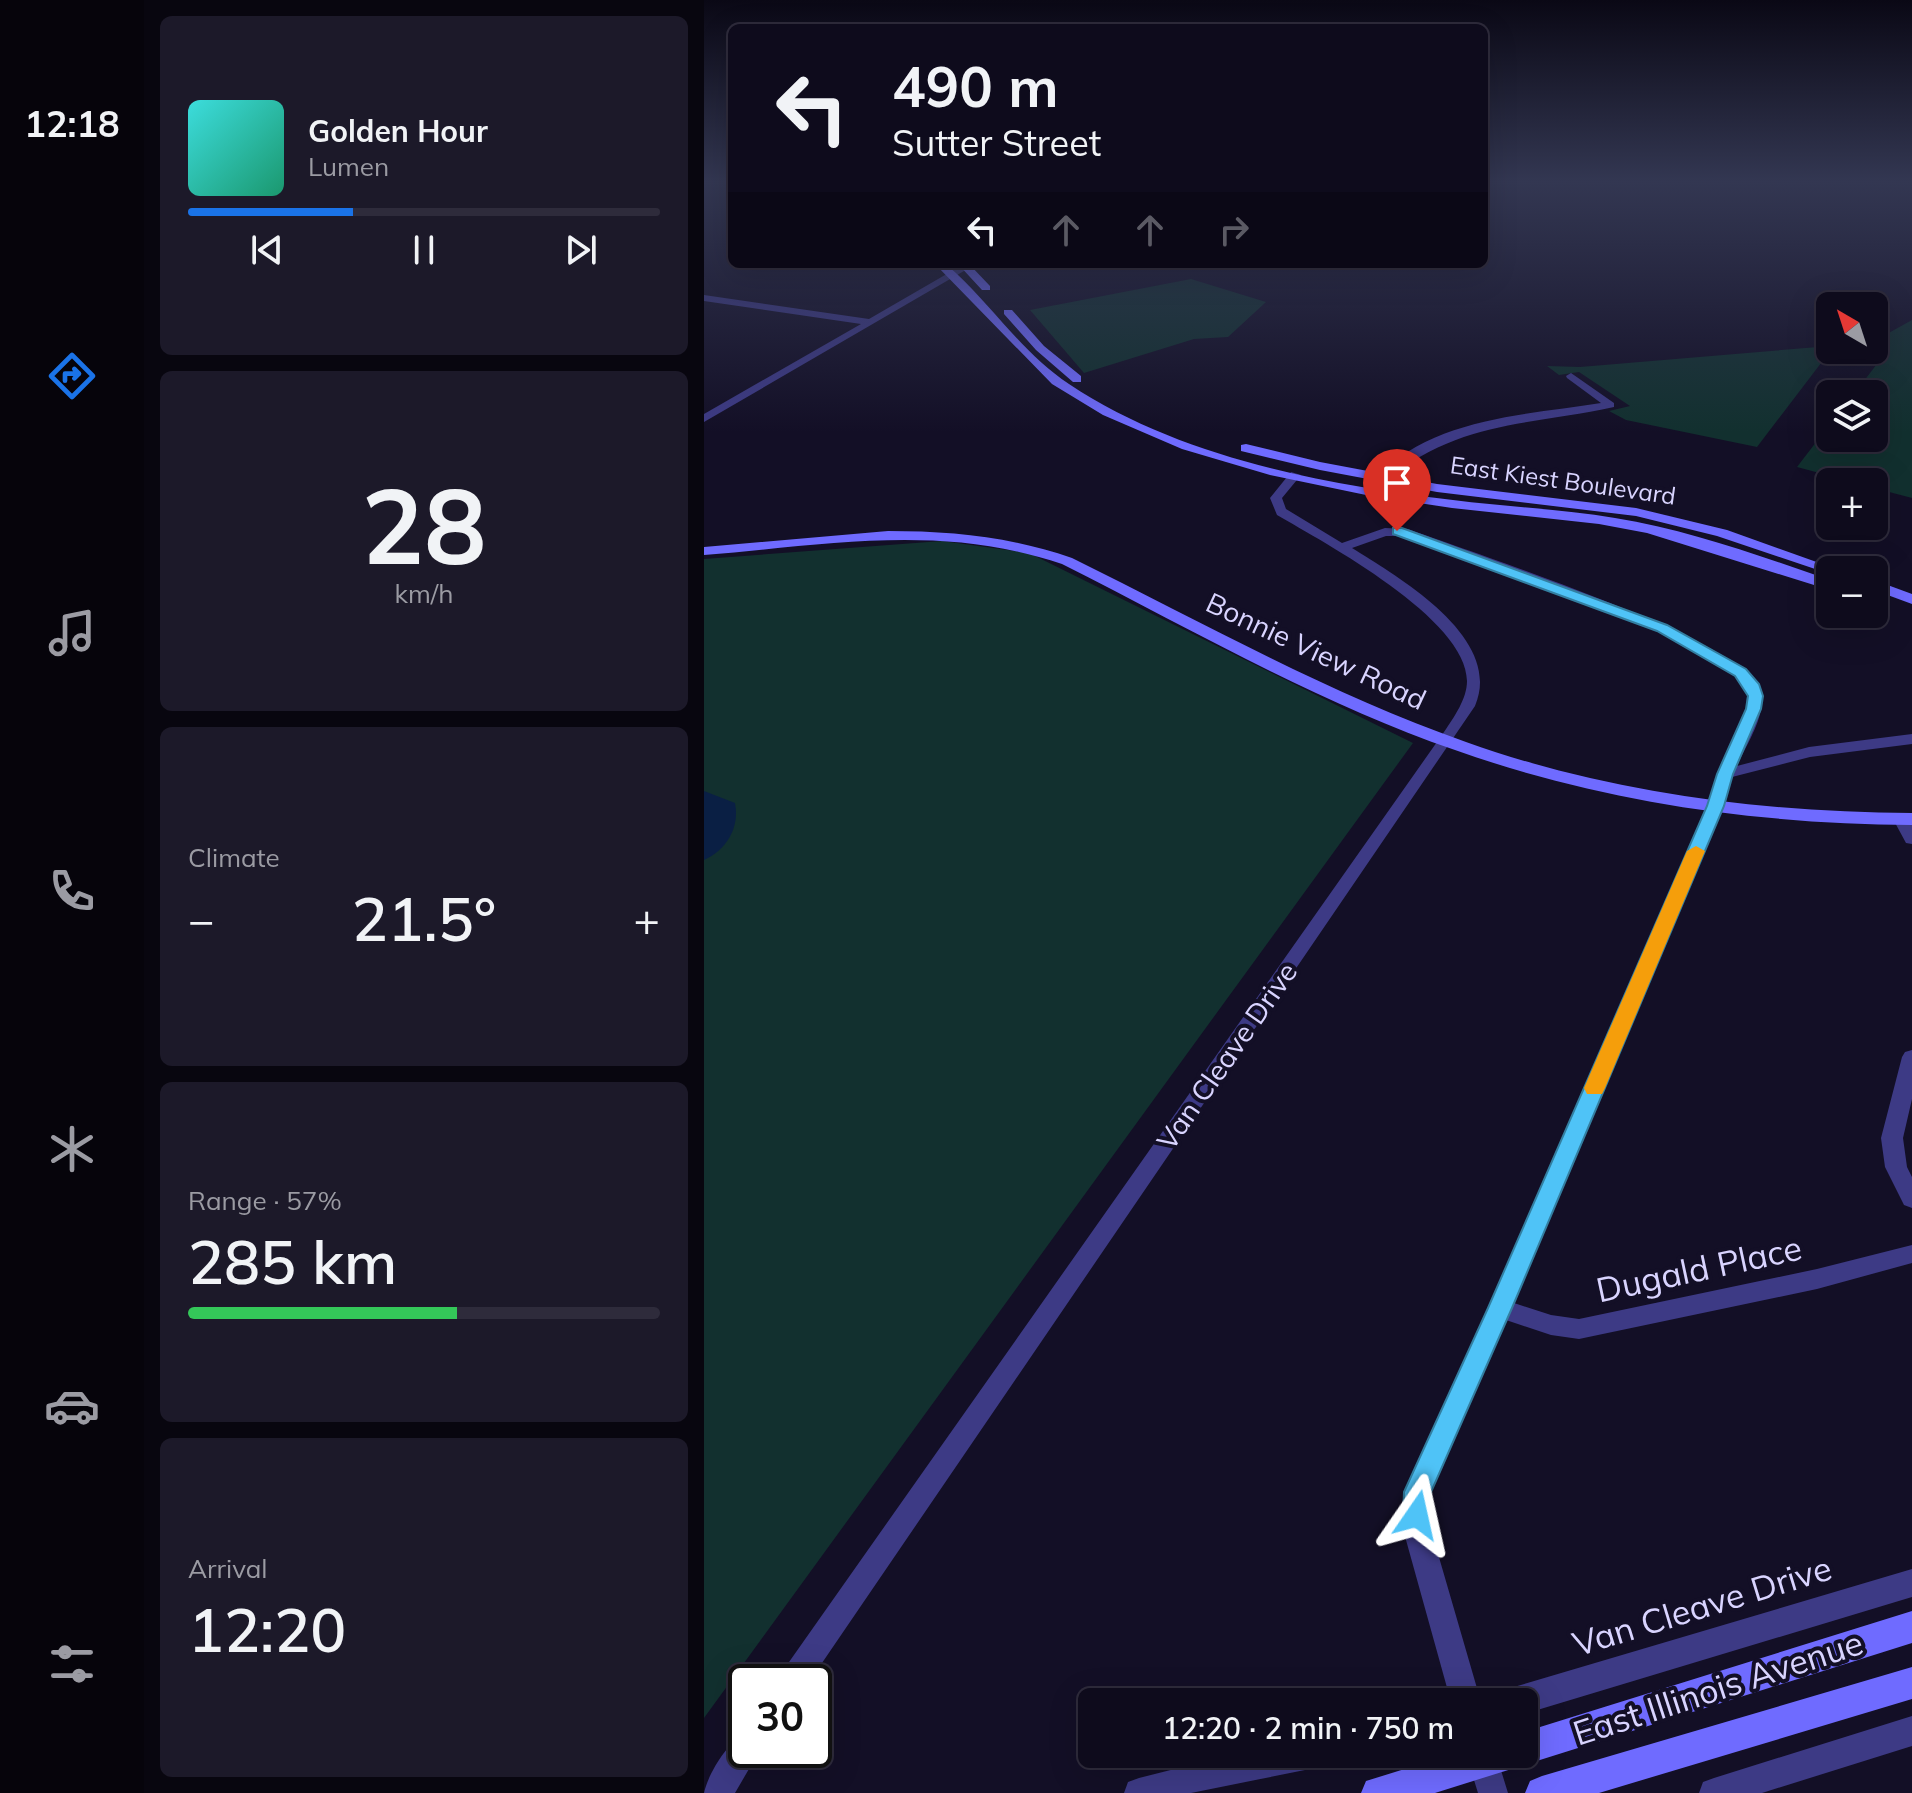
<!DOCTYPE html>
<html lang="en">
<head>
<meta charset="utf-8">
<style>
	:root { --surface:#0e0b1c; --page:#1c1929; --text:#f1f3f6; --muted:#9b9ba3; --line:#2e2b3b; --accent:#1a73e8 }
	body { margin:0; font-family:Mulish,sans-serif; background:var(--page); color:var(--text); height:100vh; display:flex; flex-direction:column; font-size:30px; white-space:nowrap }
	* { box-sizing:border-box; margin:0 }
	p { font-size:26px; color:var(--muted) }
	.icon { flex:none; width:44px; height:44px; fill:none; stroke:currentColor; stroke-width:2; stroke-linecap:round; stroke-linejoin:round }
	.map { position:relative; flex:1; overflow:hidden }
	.panel { display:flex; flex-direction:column; gap:16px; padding:16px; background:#08060f; width:560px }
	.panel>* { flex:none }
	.guide { position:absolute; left:24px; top:24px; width:760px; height:244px; border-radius:12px; box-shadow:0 8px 32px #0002,0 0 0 2px var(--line); background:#0e0b1c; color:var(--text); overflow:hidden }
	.needle { width:52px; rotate:321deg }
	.tools { position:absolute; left:1112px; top:292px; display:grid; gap:16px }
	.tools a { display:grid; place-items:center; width:72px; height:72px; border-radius:12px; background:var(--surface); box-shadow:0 8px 32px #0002,0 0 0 2px var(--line); font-size:40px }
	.speed { position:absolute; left:24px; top:1664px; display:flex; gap:16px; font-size:40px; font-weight:700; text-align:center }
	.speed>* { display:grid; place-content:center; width:104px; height:104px; border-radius:50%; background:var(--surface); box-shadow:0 8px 32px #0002,0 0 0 2px var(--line); line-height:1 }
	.speed .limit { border:4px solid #111; border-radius:12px; background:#fff; color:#111 }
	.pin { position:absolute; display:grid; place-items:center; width:68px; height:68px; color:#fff; margin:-82px -34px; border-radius:50% 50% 50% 0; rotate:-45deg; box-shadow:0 0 8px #0007 }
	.pin .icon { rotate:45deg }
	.me { position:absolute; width:88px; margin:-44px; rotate:11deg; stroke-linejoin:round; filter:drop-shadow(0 0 6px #0008) }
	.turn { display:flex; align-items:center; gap:28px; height:168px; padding:0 32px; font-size:36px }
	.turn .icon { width:104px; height:104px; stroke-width:2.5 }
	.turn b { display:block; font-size:56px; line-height:68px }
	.lanes { display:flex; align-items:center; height:76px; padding:0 32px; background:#0003; justify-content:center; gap:40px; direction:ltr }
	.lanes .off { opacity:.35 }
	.big { font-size:60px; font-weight:600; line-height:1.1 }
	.panel .widget { flex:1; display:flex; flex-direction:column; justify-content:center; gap:12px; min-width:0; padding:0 28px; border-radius:12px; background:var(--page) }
	.panel .dial { align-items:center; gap:0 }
	.dial b { font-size:104px; line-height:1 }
	.song { display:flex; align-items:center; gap:24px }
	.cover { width:96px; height:96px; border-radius:12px; background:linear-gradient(135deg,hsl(180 70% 55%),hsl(160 70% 35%)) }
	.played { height:8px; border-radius:4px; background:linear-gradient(90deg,var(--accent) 35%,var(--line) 35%) }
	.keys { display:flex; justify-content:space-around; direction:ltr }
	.heat { display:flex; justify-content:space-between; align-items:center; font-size:44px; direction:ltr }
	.charge { height:12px; border-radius:6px; background:linear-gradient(90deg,#34c759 57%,var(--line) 0) }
	.trip { position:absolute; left:374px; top:1688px; width:460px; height:80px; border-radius:12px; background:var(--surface); box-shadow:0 8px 32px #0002,0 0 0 2px var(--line); font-weight:600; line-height:80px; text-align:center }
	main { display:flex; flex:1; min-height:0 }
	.dock { display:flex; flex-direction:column; width:144px; justify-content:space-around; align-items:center; background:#06040b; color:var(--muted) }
	.dock .icon { width:56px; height:56px }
	.dock .active { color:var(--accent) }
	.dock b { font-size:36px; color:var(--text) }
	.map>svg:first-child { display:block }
</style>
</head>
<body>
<main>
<nav class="dock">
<b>12:18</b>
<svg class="icon active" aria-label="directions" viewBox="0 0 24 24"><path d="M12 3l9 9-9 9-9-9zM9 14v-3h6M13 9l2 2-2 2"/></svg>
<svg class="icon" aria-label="music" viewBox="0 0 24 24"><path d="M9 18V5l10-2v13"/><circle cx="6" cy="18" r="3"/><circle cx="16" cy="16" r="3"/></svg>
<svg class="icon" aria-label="phone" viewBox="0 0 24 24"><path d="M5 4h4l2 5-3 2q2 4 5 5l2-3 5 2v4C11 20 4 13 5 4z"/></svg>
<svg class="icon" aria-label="climate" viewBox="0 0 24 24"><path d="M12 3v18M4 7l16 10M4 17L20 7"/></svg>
<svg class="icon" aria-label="car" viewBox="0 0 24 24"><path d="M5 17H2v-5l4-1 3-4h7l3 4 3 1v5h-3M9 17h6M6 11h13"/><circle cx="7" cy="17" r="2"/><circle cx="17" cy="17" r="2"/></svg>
<svg class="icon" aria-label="filters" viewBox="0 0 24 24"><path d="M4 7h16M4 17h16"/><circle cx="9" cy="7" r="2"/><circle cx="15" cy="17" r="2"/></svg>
</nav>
<section class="panel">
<div class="widget">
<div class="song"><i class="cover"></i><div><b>Golden Hour</b><p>Lumen</p></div></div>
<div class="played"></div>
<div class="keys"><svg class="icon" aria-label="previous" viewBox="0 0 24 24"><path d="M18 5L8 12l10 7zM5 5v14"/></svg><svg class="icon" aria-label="pause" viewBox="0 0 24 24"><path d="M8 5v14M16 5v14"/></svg><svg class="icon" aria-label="next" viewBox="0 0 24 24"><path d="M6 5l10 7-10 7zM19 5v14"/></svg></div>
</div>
<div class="widget dial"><b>28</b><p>km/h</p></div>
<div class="widget"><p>Climate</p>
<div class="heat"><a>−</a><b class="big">21.5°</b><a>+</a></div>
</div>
<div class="widget"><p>Range · 57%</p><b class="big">285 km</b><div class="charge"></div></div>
<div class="widget"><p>Arrival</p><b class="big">12:20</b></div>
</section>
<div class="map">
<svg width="1208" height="1793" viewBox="0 0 1208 1793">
	<rect width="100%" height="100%" fill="#130f26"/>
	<path fill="#12302f" d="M487 279 562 302 524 337 490 339 380 373 326 310Z
		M1208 320V498L1170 488V482H1149L1093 467 1126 424V438H1170V394H1150L1179 356 1172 353V340Z
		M1126 346 1127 350 1053 447 922 420 905 411 926 406 875 372 855 375 843 366 876 367Z
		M238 541 325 553 709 743 0 1718V559Z"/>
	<path fill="#0a1f44" d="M0 791 31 803C36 828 22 850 0 860Z"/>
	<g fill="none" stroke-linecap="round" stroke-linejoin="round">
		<path fill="#3d3a85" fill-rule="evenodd" d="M260 264H272L0 422V414L157 324 0 301V295L165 319Z
			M867 373 910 403V407C824 426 755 420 682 481L672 478C727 418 822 415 897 403L863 378 862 376Z
			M587 472 597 475 578 498 582 509 638 543 681 528 704 529C763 551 1035 639 1055 687 1066 711 1042 744 1033 766L1105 747 1208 734V744L1106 757 1028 777 1019 806 810 1303 847 1315 875 1319 1113 1269 1208 1245V1263L1113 1289 875 1339 847 1335 802 1320 726 1492 730 1540 777 1702H747L702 1540 700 1492 784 1308 1003 806 1013 774 1042 709 1043 696 1040 685 1032 675 953 631 697 536H682L648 548C696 578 800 638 771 706L105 1682H74L78 1672 740 732C750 717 763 699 763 681 763 619 621 543 573 515L566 498Z
			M1197 814 1203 815 1208 824V844L1202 843 1189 819Z
			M1208 1050V1099L1199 1138 1203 1167 1208 1177V1208L1200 1205 1181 1167 1177 1138 1198 1057 1201 1052Z
			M1208 1569V1597L820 1714V1702H795L800 1692 810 1687Z
			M1208 1716V1746L1058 1793H995L999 1782 1010 1778Z
			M42 1733V1750H56L31 1793H0C4 1774 24 1741 42 1733Z
			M530 1754H621L617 1765 606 1769 487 1793H420L424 1782 435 1778Z
			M762 1754H792L804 1793H774Z"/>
		<path fill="#6f6bff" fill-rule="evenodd" d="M231 264H242L253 274C291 310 321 355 365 384 476 458 619 484 749 500 803 507 858 509 911 518 985 530 1056 556 1126 580V590L943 533 895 524 748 508 662 495 566 475 478 449 399 415 348 384Z
			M254 264H265L286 286V290H278Z
			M300 310H308L340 346 377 376V382H369L332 350 300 314Z
			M542 444 616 462 733 484 932 508 1023 530 1135 570 1123 573 1013 536 932 516 733 492 616 470 537 451V445Z
			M184 531C249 531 307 537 368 558 498 622 625 694 762 742 905 793 1057 812 1208 813V825C1053 824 897 802 751 750 614 703 487 629 358 564 237 523 124 545 0 555V547Z
			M1170 580 1208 594V604L1170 590Z
			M1208 1611V1643L731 1793H657L662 1781 749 1754H820V1732Z
			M1208 1667V1699L895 1793H821L826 1781 838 1776Z"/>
	</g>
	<linearGradient id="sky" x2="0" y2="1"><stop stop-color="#0a0815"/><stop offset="0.42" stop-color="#333752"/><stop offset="1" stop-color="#333752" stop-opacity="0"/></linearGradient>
	<rect width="1208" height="432" fill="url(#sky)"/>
	<path fill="#4fc3f7" stroke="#337fa1" stroke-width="2" d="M689 528H698L963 625 1042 669 1055 684 1059 696 1057 709 1029 774 1020 806 808 1308 727 1492 726 1515 722 1524 713 1528 703 1524 699 1515 700 1492 784 1308 1003 806 1013 774 1042 709 1044 696 1031 676 953 631 689 534Z"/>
	<path fill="#f59e0b" d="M992 846 1001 851 901 1088 898 1094H883L880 1088 983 851Z"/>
	<g text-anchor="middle" stroke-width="8" stroke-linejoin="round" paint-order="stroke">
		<g font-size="24" fill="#d9d4ff" stroke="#130f26">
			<text transform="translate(859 481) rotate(8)" y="8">East Kiest Boulevard</text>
		</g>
		<g font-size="28" fill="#d9d4ff" stroke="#130f26">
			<text transform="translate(612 651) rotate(25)" y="10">Bonnie View Road</text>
			<text transform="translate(523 1056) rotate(-55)" y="10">Van Cleave Drive</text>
		</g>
		<g font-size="34" fill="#d9d4ff" stroke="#130f26">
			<text transform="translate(995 1269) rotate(-12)" y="12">Dugald Place</text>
			<text transform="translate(998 1606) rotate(-17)" y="12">Van Cleave Drive</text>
			<text transform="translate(1014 1688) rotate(-18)" y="12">East Illinois Avenue</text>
		</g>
	</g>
</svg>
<div class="tools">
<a><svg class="needle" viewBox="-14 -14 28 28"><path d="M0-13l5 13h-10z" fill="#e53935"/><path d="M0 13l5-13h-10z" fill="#9b9ba3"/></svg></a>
<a><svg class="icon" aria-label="layers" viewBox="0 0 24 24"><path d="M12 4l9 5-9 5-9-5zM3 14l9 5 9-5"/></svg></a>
<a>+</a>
<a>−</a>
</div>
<div class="speed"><div class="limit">30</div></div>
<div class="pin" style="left:693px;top:531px;background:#d93025"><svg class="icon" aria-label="arrive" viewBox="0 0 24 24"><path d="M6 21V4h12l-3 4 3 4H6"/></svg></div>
<svg class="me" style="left:713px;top:1515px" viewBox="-20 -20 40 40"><path d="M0-17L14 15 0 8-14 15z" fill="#4fc3f7" stroke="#fff" stroke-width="4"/></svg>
<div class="trip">12:20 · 2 min · 750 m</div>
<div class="guide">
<div class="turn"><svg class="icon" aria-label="left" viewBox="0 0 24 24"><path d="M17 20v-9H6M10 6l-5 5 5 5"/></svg><div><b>490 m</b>Sutter Street</div></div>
<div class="lanes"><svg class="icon" aria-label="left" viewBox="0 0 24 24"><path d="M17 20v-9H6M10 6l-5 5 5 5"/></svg><svg class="icon off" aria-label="ahead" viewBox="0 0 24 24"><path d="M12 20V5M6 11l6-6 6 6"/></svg><svg class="icon off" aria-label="ahead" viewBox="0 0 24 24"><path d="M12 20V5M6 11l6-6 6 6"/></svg><svg class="icon off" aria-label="right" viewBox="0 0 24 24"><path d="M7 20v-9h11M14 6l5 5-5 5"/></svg></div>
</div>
</div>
</main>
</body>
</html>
